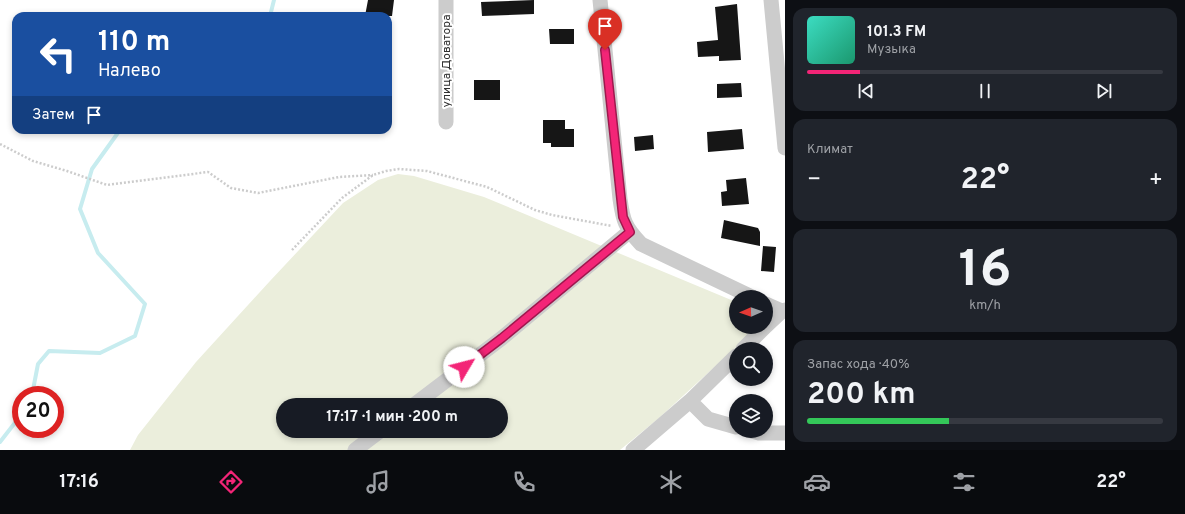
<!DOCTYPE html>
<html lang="ru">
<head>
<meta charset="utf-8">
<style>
	:root { --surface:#171b24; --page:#20242c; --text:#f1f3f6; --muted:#9ea1a6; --line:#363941; --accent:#f32577 }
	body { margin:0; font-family:Overpass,sans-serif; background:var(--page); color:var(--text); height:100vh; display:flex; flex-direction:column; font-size:15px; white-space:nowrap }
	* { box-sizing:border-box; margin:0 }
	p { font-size:13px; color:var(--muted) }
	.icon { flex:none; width:22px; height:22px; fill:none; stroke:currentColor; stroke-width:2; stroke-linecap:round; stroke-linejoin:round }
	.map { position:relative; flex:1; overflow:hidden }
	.details { display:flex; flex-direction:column; gap:8px; padding:8px; background:#0d0f14; width:400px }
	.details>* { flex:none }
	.guide { position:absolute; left:12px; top:12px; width:380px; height:122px; border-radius:12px; box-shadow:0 2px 6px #0003; background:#1a4fa0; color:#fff; overflow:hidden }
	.needle { width:26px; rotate:268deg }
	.controls { position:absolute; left:729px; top:290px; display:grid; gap:8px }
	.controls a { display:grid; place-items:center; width:44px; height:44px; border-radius:50%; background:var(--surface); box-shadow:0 2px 6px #0003; font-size:20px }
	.speed { position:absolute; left:12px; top:386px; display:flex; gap:8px; font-size:20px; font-weight:700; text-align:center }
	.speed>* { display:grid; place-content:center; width:52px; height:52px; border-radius:50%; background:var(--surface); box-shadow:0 2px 6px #0003; line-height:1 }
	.speed .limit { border:6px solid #d22; background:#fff; color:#111 }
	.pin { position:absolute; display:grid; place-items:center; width:34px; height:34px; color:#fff; margin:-41px -17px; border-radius:50% 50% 50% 0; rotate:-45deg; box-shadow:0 0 4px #0007 }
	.pin .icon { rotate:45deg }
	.me { position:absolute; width:44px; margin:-22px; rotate:53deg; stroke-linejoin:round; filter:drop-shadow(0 0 3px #0008) }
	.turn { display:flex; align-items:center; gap:14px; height:84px; padding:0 20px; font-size:18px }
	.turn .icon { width:52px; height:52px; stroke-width:2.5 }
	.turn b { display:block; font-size:28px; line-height:34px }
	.then { display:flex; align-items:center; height:38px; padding:0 20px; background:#0003; gap:8px; font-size:15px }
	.big { font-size:30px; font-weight:700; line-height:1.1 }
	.details .card { flex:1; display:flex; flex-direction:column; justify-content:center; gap:6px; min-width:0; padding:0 14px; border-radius:12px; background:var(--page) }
	.details .dial { align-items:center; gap:0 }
	.dial b { font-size:52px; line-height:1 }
	.song { display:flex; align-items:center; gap:12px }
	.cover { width:48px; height:48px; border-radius:6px; background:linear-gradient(135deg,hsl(170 70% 55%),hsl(160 70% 35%)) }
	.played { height:4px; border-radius:2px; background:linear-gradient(90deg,var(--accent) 15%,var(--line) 15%) }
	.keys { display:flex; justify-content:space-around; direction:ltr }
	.heat { display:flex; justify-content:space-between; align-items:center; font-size:22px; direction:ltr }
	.charge { height:6px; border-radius:3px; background:linear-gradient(90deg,#34c759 40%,var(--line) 0) }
	.trip { position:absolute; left:276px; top:398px; width:232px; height:40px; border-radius:20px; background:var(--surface); box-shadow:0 2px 6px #0003; font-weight:700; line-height:40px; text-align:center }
	.menu { display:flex; height:64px; justify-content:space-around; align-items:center; background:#090b0e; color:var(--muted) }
	.menu .icon { width:28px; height:28px }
	.menu .current { color:var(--accent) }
	.menu b { font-size:18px; color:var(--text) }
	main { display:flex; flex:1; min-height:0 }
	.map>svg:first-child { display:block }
</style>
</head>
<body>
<main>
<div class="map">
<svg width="785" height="450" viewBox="0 0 785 450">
	<rect width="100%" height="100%" fill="#fff"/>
	<path fill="#ebeedc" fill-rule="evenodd" d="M398 174 414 176 484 197 736 302V327H758L659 418 620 450H130L138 435 196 362 270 281 343 203 378 180ZM283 405H501V431H283Z"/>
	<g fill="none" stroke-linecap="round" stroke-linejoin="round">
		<path stroke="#c7ecef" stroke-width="4" d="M270 16 274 0
			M32 395 38 364 49 351 100 353 135 336 145 304 98 253 80 209 92 169 120 130
			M0 442 21 415"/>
	</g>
	<path fill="#161616" d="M368 0H394L392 16H365Z
		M534 0V14L482 16 481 2Z
		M737 4 741 60 719 61V56L698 57 697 42 718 40 715 7Z
		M549 29H574V44H550Z
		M474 80H500V100H474Z
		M741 83 742 97 717 98V84Z
		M543 120H565V129H574V147H551V143H543Z
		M742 129 744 149 708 152 707 132Z
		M653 135 654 149 635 151 634 137Z
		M746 178 749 204 722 206 721 192 727 191 726 180Z
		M724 220 758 228 760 232V246L721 238Z
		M763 246 776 247 774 272 761 271Z"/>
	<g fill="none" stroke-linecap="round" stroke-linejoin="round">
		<path stroke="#ccc" stroke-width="2.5" stroke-dasharray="2 2" stroke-linecap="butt" d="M0 144 33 161 67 171 107 185 208 172 231 188 258 193 339 177 373 175
			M292 250 342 198 373 175 386 171 399 169 427 171 487 187 535 210 552 215 612 226"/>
		<path stroke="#ccc" stroke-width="15" d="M600 0 620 199C623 221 625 227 641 244L752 297
			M771 0 785 148
			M446 122V0
			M766 304 782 311 785 310
			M766 326 782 311
			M743 349 765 327
			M690 401 708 419 736 427
			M414 405 502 338 629 232
			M752 431 759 433H785
			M355 450 380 431
			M633 450 690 401 736 356"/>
	</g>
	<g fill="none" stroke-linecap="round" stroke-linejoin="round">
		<g stroke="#9e184d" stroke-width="10">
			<path id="route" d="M464 367 502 338 630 232 623 217 605 50"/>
		</g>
		<use href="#route" stroke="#f32577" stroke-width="7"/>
	</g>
	<g text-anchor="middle" stroke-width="4" stroke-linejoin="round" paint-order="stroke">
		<g font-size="12" fill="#2f2f2f" stroke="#fff">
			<text transform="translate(446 61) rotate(-90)" y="4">улица Доватора</text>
		</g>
	</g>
</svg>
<div class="controls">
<a><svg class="needle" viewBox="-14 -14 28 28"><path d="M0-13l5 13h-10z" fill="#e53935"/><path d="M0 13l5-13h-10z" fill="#9ea1a6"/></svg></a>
<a><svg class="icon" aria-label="search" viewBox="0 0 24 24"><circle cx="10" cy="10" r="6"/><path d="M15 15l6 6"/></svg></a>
<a><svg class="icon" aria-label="layers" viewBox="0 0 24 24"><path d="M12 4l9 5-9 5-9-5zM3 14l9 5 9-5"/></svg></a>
</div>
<div class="speed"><div class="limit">20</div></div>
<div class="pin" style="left:605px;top:50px;background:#d93025"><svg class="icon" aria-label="arrive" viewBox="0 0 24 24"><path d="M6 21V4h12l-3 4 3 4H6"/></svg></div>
<svg class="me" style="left:464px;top:367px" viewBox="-20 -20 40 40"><circle r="19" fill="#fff"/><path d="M0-13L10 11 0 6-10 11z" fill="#f32577"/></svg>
<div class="trip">17:17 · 1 мин · 200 m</div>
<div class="guide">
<div class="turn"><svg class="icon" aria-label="left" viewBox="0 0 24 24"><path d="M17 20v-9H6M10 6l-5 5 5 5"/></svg><div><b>110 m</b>Налево</div></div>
<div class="then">Затем<svg class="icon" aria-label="arrive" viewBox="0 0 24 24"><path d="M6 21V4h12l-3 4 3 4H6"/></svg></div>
</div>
</div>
<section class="details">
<div class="card">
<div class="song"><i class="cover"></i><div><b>101.3 FM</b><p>Музыка</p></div></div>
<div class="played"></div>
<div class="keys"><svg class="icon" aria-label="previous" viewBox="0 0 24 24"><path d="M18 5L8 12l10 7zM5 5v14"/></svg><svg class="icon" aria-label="pause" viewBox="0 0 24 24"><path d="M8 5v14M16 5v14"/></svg><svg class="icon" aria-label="next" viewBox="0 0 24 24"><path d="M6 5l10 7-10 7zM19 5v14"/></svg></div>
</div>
<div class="card"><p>Климат</p>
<div class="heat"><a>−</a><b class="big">22°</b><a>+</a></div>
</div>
<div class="card dial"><b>16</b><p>km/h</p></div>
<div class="card"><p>Запас хода · 40%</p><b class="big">200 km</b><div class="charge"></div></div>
</section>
</main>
<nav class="menu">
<b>17:16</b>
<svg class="icon current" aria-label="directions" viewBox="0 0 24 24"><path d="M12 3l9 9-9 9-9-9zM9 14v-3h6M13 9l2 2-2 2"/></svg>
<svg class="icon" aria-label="music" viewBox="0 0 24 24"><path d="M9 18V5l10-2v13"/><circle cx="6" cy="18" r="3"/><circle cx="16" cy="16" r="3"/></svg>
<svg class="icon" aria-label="phone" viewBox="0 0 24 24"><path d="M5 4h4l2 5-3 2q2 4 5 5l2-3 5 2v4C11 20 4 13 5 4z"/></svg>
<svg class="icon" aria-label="climate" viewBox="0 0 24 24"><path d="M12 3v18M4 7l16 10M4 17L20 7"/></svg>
<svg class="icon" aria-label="car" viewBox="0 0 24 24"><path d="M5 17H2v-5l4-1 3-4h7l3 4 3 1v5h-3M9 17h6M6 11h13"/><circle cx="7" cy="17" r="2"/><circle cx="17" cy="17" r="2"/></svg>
<svg class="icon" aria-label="filters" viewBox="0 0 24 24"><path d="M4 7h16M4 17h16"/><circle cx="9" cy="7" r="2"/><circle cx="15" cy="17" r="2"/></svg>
<b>22°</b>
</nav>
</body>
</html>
